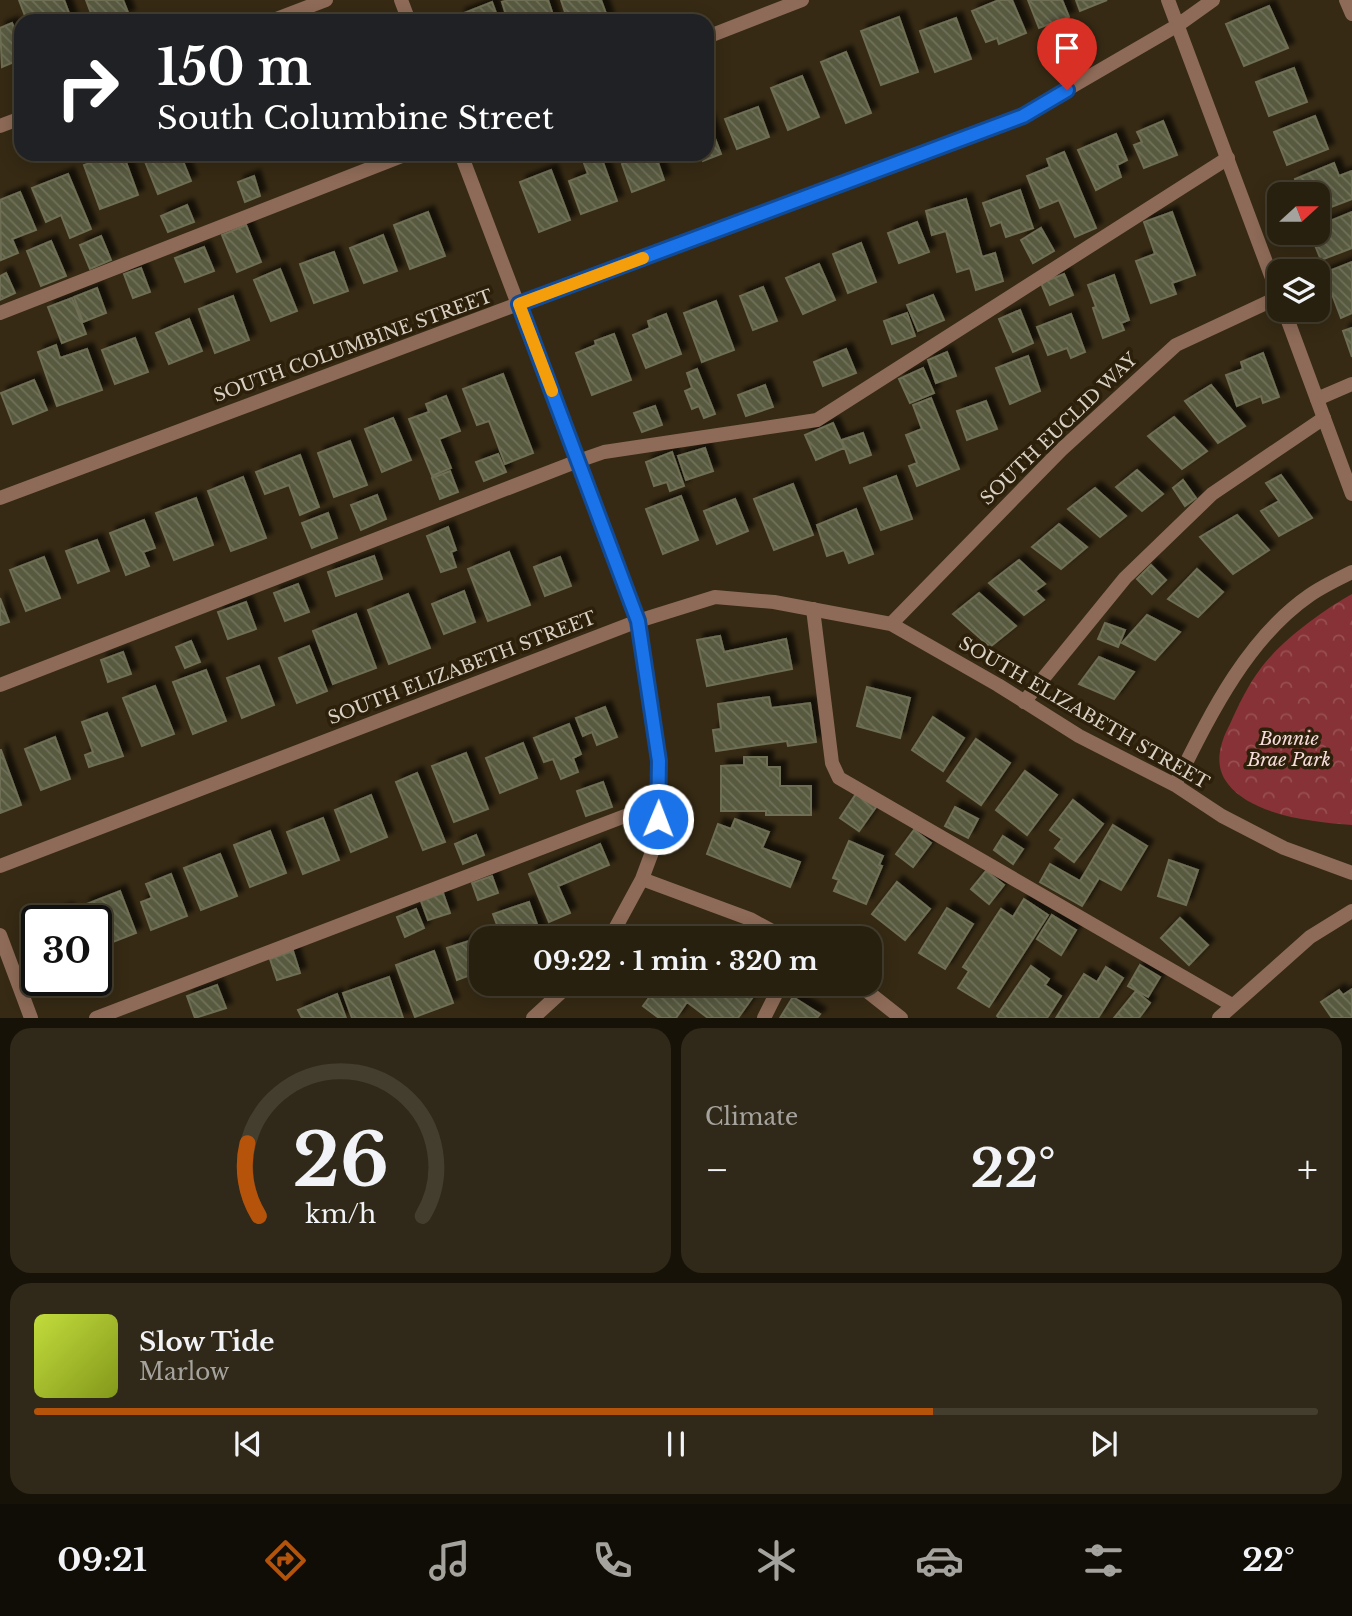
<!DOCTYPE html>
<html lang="en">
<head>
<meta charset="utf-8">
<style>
	:root { --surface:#28200f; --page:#302818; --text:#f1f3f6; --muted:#a5a39e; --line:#443e2f; --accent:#b45309 }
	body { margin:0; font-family:"Libre Baskerville",serif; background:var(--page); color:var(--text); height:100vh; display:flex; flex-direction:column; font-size:26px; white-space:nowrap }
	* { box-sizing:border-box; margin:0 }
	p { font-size:23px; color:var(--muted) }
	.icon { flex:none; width:38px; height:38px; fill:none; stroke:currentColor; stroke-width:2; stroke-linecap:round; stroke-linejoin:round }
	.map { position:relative; height:1018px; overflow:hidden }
	.details { display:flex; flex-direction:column; gap:10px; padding:10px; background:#161208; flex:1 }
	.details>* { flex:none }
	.guide { position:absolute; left:14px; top:14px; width:700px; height:147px; border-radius:21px; box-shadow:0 4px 18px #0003,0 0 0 2px var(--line); background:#202124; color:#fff; overflow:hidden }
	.needle { width:46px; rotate:69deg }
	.fabs { position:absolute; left:1267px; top:182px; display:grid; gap:14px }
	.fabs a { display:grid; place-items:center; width:63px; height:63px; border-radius:14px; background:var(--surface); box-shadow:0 4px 18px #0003,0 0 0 2px var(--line); font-size:35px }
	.speed { position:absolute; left:21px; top:905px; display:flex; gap:14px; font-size:35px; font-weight:700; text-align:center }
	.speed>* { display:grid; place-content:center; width:91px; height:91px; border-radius:50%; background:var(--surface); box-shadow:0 4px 18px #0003,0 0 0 2px var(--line); line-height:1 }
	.speed .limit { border:4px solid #111; border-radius:10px; background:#fff; color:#111 }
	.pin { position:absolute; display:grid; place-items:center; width:60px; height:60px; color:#fff; margin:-72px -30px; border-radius:50% 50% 50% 0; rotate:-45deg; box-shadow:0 0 7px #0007 }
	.pin .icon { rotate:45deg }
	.me { position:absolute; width:77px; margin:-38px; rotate:1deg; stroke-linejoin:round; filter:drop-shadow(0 0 5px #0008) }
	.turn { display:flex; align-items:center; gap:24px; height:147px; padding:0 28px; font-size:32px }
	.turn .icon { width:91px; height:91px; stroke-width:2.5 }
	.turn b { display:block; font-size:49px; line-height:60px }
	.big { font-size:52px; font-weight:700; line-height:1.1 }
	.details .tile { flex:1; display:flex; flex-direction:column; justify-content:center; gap:10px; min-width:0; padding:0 24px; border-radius:21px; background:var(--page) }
	.details .dial { align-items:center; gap:0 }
	.dial svg { height:182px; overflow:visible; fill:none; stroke:var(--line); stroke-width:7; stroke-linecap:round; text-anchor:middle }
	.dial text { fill:var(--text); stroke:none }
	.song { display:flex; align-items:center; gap:21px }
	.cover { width:84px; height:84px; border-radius:10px; background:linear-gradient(135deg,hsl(70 70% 55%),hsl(70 70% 35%)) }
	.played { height:7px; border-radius:4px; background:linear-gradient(90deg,var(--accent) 70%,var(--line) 70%) }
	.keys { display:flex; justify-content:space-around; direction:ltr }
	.heat { display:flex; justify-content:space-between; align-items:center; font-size:38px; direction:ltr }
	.details .tiles { flex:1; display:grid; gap:10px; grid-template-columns:1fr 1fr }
	.tile:last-child { grid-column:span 2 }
	.trip { position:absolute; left:469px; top:926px; width:413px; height:70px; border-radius:21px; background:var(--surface); box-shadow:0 4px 18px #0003,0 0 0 2px var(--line); font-weight:700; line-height:70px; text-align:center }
	.dock { display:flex; height:112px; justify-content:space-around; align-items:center; background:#100d06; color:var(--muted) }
	.dock .icon { width:49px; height:49px }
	.dock .active { color:var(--accent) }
	.dock b { font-size:32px; color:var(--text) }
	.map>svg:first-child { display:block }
</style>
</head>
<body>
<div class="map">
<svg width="1352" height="1018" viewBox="0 0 1352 1018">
	<defs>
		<pattern id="forest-crowns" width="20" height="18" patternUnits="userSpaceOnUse" patternTransform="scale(1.75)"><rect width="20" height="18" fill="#873236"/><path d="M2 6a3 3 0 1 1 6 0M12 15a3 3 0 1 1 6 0" fill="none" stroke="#974f51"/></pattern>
		<pattern id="building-back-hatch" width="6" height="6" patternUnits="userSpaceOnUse" patternTransform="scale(1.75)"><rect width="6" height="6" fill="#595a40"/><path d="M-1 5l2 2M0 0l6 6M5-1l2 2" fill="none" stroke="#70715a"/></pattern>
		<filter id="shadow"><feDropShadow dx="6" dy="-6" stdDeviation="2" flood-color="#0009"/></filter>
	</defs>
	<rect width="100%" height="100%" fill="#362a14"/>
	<path fill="url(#forest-crowns)" d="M1352 594V825C1314 822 1253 816 1228 784 1213 765 1220 743 1230 724 1239 704 1248 685 1261 668 1281 641 1323 610 1352 594Z"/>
	<path fill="url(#building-back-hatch)" stroke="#6e6e54" stroke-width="2" filter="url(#shadow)" d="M19 0H64L72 21H27Z
		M86 0H123L129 15 114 21H94Z
		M508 0H548L555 21H508L502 2Z
		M561 0H601L608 19 568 21Z
		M999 0H1012L1026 33 999 44 997 38 986 42 972 11Z
		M1028 0H1062L1069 17 1039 28Z
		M1076 0H1107L1080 11Z
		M492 2 499 21H462L459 15Z
		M1269 6 1288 48 1244 66 1226 24Z
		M899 17 918 72 881 85 861 31Z
		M956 18 971 59 935 72 920 31Z
		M12 23 21 44V59L2 67 0 28Z
		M846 52 871 113 846 123 821 62Z
		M1294 68 1307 102 1269 116 1256 82Z
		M802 76 819 117 788 130 771 88Z
		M758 107 769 137 737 149 725 119Z
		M1315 116 1328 149 1287 165 1274 132Z
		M707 118 721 154 703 161 701 154H707Z
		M1163 121 1177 155 1144 168 1134 145 1142 142 1137 132Z
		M1116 134 1127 160 1117 165 1121 177 1096 190 1078 150Z
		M1064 152 1096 228 1075 237 1059 200 1040 208 1027 176 1050 167 1047 159Z
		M115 154H123L138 195 100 209 84 165Z
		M142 154H180L191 181 158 194Z
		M592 154H600L617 201 581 214 569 181 588 174 582 158Z
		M649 154H655L664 180 632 192 622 164Z
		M1334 163 1339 176 1352 171V199L1318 212V194H1301L1295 179Z
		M551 170 570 220 539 232 520 182Z
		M68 174 91 229 70 238 61 215 46 222 32 188Z
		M254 176 260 196 245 202 238 182Z
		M1020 190 1033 228 1006 237 1001 222 991 226 983 203Z
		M20 192 36 230 12 239 18 253 1 260 0 200Z
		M966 199 982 257 995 253 1003 281 976 290 970 268 957 272 946 231 932 235 926 211Z
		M187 205 194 222 168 232 161 216Z
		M428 212 445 256 410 269 394 225Z
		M1172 212 1195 275 1172 283 1176 294 1151 303 1136 261 1155 254 1144 222Z
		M1352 212V248L1321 260 1310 233H1318V226Z
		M917 222 929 252 899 263 888 233Z
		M246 225 261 262 237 272 222 235Z
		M1041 228 1054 251 1033 263 1021 240Z
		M383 235 397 271 364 283 350 248Z
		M101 236 111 260 90 269 80 245Z
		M51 241 66 276 41 286 27 251Z
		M861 243 876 282 848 293 833 254Z
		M204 247 214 271 185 282 175 258Z
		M334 252 348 291 314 303 300 264Z
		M1352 262V313L1341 318 1324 273Z
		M819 264 835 300 803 314 786 278Z
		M141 268 150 292 133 298 124 274Z
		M280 269 297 311 271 321 254 280Z
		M6 273 15 293 0 300V276Z
		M1064 274 1073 295 1050 305 1041 283Z
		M1114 275 1129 320 1121 323 1124 330 1103 338 1093 308 1096 307 1088 285Z
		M763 287 777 321 753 330 740 296Z
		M97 288 106 313 83 322 74 297Z
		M933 295 944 320 918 331 907 305Z
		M233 296 249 340 215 353 199 309Z
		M72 298 86 334 62 343 48 307Z
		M716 301 734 350 702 362 684 313Z
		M1020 310 1033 343 1013 352 999 319Z
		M907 313 915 336 892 344 884 321Z
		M666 314 681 354 646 368 633 335 650 328 648 321Z
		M1071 314 1085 352 1071 358 1067 348 1048 355 1037 327Z
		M189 319 202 351 169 364 156 333Z
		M1352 328V357L1343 331Z
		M614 334 631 380 592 395 576 353 596 345 595 341Z
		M135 338 148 372 115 384 102 350Z
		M56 345 60 358 87 349 102 390 57 406 38 352Z
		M846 349 856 373 823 386 814 362Z
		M947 352 956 376 936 383 928 360Z
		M1263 353 1279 397 1263 403 1261 396 1237 406 1226 375 1243 369 1241 362Z
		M1028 356 1040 391 1010 404 996 368Z
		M923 368 934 393 910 403 899 379Z
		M697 369 715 414 704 418 699 406 692 409 685 391 692 388 687 373Z
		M503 374 533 453 505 464 489 421 477 425 463 389Z
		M34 380 47 410 13 424 1 393Z
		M765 385 773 407 746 416 738 395Z
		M1211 385 1245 426 1218 443 1185 401Z
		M446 396 460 431 439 439 451 468 432 476 409 419 429 412 426 404Z
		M931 398 959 469 917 486 909 466 917 463 906 435 922 429 913 405Z
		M986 401 997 429 967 440 957 411Z
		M655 406 662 425 642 432 634 413Z
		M1174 417 1207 451 1182 469 1148 436Z
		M393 418 411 460 382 472 365 429Z
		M833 423 844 448 816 460 805 435Z
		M863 433 871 455 850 463 842 440Z
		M350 441 367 485 334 497 318 453Z
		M705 448 713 471 686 480 678 456Z
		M672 452 684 486 670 491 667 482 654 486 646 462Z
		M498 454 506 472 484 481 476 462Z
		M300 455 319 507 300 515 289 485 265 494 256 472Z
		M1137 470 1163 494 1142 511 1116 487Z
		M450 471 458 492 440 499 432 478Z
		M1281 475 1312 518 1279 536 1261 511 1279 501 1266 483Z
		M896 476 912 519 881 530 864 488Z
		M243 477 266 538 231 551 208 491Z
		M1183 480 1196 498 1185 506 1173 488Z
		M793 484 813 535 774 550 754 499Z
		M1095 488 1126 516 1100 537 1068 509Z
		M377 495 386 519 361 530 351 505Z
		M681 496 698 540 663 554 646 509Z
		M196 498 213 545 174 560 156 513Z
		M735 499 748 531 717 544 704 511Z
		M856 509 873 554 849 563 844 550 827 556 817 525Z
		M328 513 337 538 312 548 302 523Z
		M1237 515 1269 550 1233 574 1200 537Z
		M144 520 155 548 143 552 149 566 126 575 110 533Z
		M1059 524 1087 547 1061 569 1032 547Z
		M448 527 456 550 451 552 456 567 441 572 427 536Z
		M97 540 109 571 78 583 66 551Z
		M509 552 530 605 488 621 468 569Z
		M374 556 382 579 336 596 328 572Z
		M44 557 60 598 26 611 10 570Z
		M560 557 571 586 545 596 534 567Z
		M1019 560 1045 584 1035 591 1044 600 1024 615 989 583Z
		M1151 565 1166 580 1152 594 1137 579Z
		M1197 569 1223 592 1198 617 1168 599Z
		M298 584 309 612 285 621 274 593Z
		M464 591 475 622 444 634 432 604Z
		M979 593 1016 626 990 647 953 614Z
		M408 594 430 648 389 664 368 610Z
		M0 598 9 622 0 625Z
		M246 602 256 629 228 639 218 612Z
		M356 614 376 668 333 684 313 631Z
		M1147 615 1180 632 1155 660 1122 643Z
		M1105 623 1125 630 1118 647 1098 639Z
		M720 636 724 652 786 639 792 669 707 686 697 640Z
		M191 641 200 662 185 668 176 647Z
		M309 646 327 691 297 703 279 658Z
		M123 652 131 674 108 682 101 660Z
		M1099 657 1134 672 1114 699 1079 684Z
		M259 666 274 705 242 718 227 678Z
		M206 670 226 721 193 734 173 682Z
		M155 686 174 734 142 746 123 698Z
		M867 687 910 698 900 738 857 726Z
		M769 697 771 708 810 703 816 742 788 746 787 741 716 751 713 730 721 729 718 704Z
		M605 707 617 737 597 745 592 732 583 736 576 718Z
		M107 713 123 756 89 767 85 755 93 752 82 722Z
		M933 717 964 738 943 771 912 750Z
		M569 724 581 754 573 758 578 772 561 779 553 759 544 762 534 738Z
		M55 737 70 779 41 790 25 749Z
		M976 739 1010 763 981 805 947 781Z
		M523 743 537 778 500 793 486 758Z
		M1 750 21 805 0 813V750Z
		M466 753 488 809 454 822 432 766Z
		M744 757H767V767H780V786H811V815H766V811H721V766L744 765Z
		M1025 771 1057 795 1027 835 996 810Z
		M417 773 445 842 423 850 396 782Z
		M603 782 612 807 586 816 577 791Z
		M856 794 876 807 859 831 840 818Z
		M371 795 387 837 351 852 335 810Z
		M1073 800 1103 824 1074 862 1055 848 1062 839 1050 830Z
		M955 807 978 819 968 838 945 826Z
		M323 818 339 860 303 874 287 832Z
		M735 819 769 832 762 848 800 862 790 887 707 854 718 824 731 829Z
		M1113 825 1147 846 1121 890 1099 878 1082 906 1040 882 1050 864 1080 881Z
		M914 830 931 843 913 867 896 854Z
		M270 831 286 873 250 887 234 845Z
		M476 835 484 855 463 864 455 844Z
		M1003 836 1023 849 1013 864 994 850Z
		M849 841 883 856 879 865 882 866 866 904 834 891 839 880 833 878Z
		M600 844 609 865 558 886 570 913 549 922 529 874Z
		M220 854 237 896 201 910 184 868Z
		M1169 860 1198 870 1186 905 1158 896Z
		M986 871 1004 885 989 904 971 889Z
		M171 874 187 916 151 930 141 902 152 898 146 884Z
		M492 876 498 893 478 900 472 883Z
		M897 882 930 909 905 940 872 914Z
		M120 891 136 933 100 947 96 938V920H90L84 905Z
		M443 893 450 913 428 920 421 901Z
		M1024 899 1048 915 989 1007 958 988 969 971 963 967 1001 909 1013 917Z
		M529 902 542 938H502L493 914Z
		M947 908 973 924 945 969 919 953Z
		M67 909 72 920H37Z
		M416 909 424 928 405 937 397 917Z
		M1052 915 1076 930 1061 955 1037 939Z
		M1180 918 1208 945 1189 965 1161 938Z
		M488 935 489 938H481V984L477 985 473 974 457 980 447 948Z
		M293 951 300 973 277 980 270 959Z
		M434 951 453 1003 415 1017 396 965Z
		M1140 965 1160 977 1148 997 1128 986Z
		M1031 966 1049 979 1045 985 1061 996 1047 1018H999L997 1016Z
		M1106 967 1123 978 1098 1018H1056L1084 974 1097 982Z
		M389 977 403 1018H352L343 993Z
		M659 984H747L757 991 738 1018H708L687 1002 676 1018H659L643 1006Z
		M217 985 226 1008 195 1018 187 996Z
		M1352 989V1018H1332L1321 1002 1339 990 1343 995Z
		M1136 991 1150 1003 1139 1018H1114Z
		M337 994 346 1018H302L298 1010Z
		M793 997 820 1014 817 1018H780Z"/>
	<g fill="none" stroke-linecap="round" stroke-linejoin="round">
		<path stroke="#8e6b58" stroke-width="14" d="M1346 0 1352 14
			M707 37 802 0
			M0 313 407 154
			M1317 399 1352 384
			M813 609 832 763 839 778 1232 1005
			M0 685 578 461 604 452 817 420 1228 158
			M1024 702 1125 578 1212 494 1324 418
			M96 1018 659 803
			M764 1018 781 984"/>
		<path stroke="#8e6b58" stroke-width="14" d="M401 0 409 21
			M1168 0 1279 297
			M271 21 326 0
			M0 126 21 118
			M461 154 638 621 659 761 658 836 642 879 610 938
			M1284 310 1352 494
			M0 498 1023 115 1178 25 1213 0
			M891 624 1061 450 1176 345 1279 297
			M1175 785C1209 717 1246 639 1310 595 1323 586 1338 579 1352 572
			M0 866 638 621 715 597 774 602 891 624 998 685 1079 736 1175 785 1222 816 1284 848 1352 873
			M642 879 750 919 785 938
			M858 984 901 1018
			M533 1018 570 984"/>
		<path stroke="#8e6b58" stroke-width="14" d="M0 935 31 1018
			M1219 1018 1310 937 1352 911"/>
	</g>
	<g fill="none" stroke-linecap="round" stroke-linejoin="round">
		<g stroke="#114b97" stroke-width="18">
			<path id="route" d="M658 819 659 761 638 621 519 304 1023 116 1067 90"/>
		</g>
		<use href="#route" stroke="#1a73e8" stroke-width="12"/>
		<path stroke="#f59e0b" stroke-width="12" d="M552 391 519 304 643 258"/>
	</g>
	<g text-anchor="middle" stroke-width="7" stroke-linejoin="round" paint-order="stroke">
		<g font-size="18" fill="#d8d0c3" stroke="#2c200b">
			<text transform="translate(353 346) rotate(-20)" y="6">SOUTH COLUMBINE STREET</text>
			<text transform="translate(1059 429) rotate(-44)" y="6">SOUTH EUCLID WAY</text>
			<text transform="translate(462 668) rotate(-21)" y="6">SOUTH ELIZABETH STREET</text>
			<text transform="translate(1084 713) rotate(30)" y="6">SOUTH ELIZABETH STREET</text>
		</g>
		<g font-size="18" font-style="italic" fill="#f7dddb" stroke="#2c200b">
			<text x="1289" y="745">Bonnie<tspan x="1289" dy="21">Brae Park</tspan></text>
		</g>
	</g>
</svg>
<div class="fabs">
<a><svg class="needle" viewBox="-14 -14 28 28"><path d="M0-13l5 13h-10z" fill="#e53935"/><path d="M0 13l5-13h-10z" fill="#a5a39e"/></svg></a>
<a><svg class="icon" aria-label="layers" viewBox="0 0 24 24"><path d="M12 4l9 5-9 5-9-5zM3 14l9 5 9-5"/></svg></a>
</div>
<div class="speed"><div class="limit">30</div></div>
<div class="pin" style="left:1067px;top:90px;background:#d93025"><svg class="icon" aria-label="arrive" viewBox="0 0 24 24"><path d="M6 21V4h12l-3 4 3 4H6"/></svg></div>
<svg class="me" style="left:658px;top:819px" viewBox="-20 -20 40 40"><circle r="17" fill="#1a73e8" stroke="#fff" stroke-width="3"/><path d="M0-11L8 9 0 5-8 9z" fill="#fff"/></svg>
<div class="trip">09:22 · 1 min · 320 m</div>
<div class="guide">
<div class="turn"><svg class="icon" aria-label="right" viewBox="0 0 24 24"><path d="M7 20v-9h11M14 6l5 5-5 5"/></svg><div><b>150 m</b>South Columbine Street</div></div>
</div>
</div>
<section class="details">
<div class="tiles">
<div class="tile dial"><svg viewBox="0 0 100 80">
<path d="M14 69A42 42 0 1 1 86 69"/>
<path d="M14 69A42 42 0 0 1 9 37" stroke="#b45309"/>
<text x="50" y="56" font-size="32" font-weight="700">26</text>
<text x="50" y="72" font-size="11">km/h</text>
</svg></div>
<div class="tile"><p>Climate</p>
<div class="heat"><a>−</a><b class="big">22°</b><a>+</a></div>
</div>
<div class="tile">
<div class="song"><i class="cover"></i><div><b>Slow Tide</b><p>Marlow</p></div></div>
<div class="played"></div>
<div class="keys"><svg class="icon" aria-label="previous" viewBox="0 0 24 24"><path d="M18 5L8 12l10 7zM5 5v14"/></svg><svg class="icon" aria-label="pause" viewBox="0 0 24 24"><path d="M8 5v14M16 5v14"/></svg><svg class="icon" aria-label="next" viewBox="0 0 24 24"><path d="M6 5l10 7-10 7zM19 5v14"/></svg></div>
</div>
</div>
</section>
<nav class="dock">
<b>09:21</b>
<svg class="icon active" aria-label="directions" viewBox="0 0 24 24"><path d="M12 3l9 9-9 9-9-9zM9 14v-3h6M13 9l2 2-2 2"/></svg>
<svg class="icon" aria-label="music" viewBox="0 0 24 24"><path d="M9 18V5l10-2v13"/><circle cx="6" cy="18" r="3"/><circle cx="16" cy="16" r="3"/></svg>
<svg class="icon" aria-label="phone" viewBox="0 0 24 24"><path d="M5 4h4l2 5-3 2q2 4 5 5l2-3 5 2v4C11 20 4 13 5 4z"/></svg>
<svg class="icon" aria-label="climate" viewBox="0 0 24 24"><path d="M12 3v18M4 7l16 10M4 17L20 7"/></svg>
<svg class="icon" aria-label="car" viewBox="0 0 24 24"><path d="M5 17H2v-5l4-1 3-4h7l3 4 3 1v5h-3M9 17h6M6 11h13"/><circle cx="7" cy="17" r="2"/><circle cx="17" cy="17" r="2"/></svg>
<svg class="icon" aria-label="filters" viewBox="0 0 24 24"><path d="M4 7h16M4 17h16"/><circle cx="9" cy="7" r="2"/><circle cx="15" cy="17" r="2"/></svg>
<b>22°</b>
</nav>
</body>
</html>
